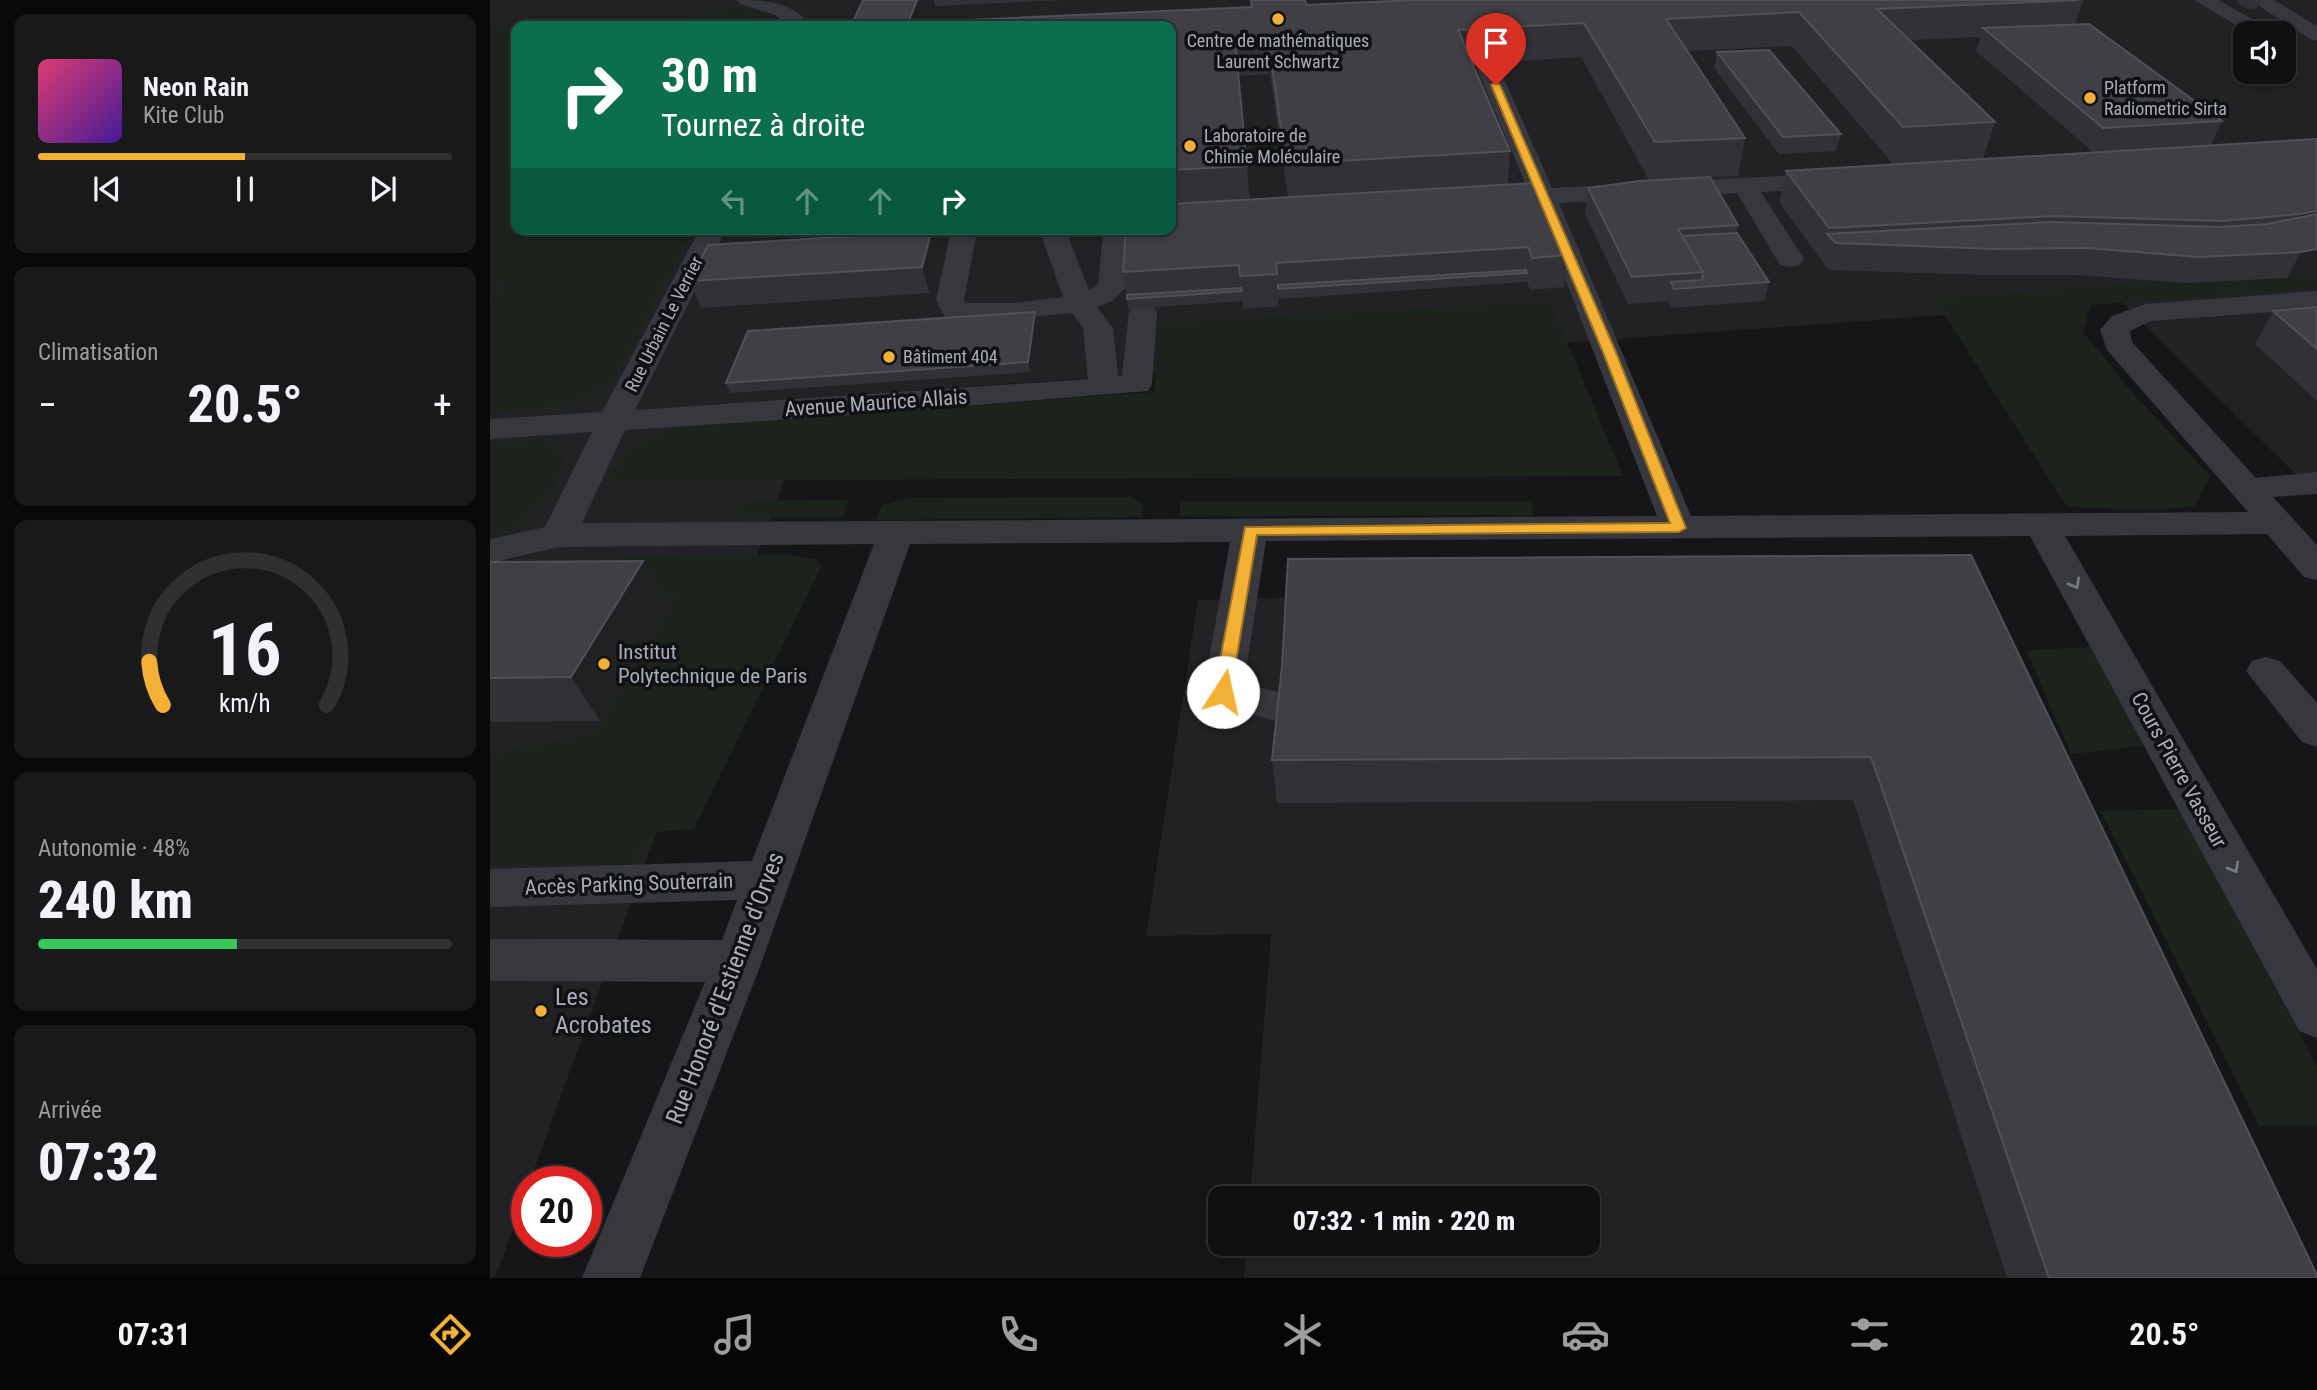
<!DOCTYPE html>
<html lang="fr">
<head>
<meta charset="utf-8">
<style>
	:root { --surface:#101012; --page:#19191b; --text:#f1f3f6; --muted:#9c9d9f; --line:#303032; --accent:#f2b134 }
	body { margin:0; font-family:"Roboto Condensed",sans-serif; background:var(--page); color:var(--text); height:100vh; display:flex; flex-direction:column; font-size:26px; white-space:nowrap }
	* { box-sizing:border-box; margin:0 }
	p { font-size:23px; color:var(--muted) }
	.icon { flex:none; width:38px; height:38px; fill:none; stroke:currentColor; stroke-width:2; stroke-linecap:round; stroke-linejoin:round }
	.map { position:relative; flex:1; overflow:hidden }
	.drawer { display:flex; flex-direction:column; gap:14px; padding:14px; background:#09090a; width:490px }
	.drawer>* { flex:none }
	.guide { position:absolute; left:21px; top:21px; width:665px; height:214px; border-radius:14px; box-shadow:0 4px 10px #0003,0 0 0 2px var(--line); background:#0b6e4f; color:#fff; overflow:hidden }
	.tools { position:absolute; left:1743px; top:21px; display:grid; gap:14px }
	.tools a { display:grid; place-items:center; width:63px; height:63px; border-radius:14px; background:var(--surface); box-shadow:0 4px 10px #0003,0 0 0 2px var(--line); font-size:35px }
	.speed { position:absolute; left:21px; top:1166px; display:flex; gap:14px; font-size:35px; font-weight:700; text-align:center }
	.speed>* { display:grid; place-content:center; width:91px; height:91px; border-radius:50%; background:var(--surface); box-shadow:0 4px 10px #0003,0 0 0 2px var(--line); line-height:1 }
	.speed .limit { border:10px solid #d22; background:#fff; color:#111 }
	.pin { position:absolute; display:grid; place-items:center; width:60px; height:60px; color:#fff; margin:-72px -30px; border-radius:50% 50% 50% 0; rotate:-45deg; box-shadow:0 0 7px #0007 }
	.pin .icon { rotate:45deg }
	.me { position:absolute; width:77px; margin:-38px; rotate:10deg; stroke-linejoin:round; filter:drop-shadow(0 0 5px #0008) }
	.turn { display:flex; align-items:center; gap:24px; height:147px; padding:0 35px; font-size:32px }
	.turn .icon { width:91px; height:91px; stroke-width:2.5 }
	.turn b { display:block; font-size:49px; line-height:60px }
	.lanes { display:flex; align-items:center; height:66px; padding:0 35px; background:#0003; justify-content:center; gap:35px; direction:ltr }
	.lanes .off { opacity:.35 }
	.big { font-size:52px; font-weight:800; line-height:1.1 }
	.drawer .tile { flex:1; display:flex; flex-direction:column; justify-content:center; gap:10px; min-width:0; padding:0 24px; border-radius:14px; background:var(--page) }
	.drawer .dial { align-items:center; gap:0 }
	.dial svg { height:182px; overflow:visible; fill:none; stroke:var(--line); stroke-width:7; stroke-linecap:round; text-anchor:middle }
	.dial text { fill:var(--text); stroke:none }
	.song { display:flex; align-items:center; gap:21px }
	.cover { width:84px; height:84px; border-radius:10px; background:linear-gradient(135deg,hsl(340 70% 55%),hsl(260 70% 35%)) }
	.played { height:7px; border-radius:4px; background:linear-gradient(90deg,var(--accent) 50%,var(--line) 50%) }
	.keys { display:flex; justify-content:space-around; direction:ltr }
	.heat { display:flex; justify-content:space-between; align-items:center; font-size:38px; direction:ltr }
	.charge { height:10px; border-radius:5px; background:linear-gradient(90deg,#34c759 48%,var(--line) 0) }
	.trip { position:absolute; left:718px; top:1186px; width:392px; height:70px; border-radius:14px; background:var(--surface); box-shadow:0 4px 10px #0003,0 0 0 2px var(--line); font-weight:800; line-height:70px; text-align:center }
	.tab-bar { display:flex; height:112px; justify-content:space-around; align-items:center; background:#060607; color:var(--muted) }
	.tab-bar .icon { width:49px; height:49px }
	.tab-bar .active { color:var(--accent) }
	.tab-bar b { font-size:32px; color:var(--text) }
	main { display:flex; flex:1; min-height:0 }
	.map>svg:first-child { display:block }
</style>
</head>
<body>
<main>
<section class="drawer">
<div class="tile">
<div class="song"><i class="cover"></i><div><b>Neon Rain</b><p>Kite Club</p></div></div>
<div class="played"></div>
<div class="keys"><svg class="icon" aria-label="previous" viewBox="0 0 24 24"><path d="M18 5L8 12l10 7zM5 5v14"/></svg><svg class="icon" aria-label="pause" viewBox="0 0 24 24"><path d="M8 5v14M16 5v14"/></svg><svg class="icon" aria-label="next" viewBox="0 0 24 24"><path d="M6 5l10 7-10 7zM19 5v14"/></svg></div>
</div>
<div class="tile"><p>Climatisation</p>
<div class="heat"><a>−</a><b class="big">20.5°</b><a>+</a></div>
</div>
<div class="tile dial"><svg viewBox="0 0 100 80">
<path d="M14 69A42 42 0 1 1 86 69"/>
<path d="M14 69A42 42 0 0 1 8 50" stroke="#f2b134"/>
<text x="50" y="56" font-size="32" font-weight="700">16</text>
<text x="50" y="72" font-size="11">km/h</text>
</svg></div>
<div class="tile"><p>Autonomie · 48%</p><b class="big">240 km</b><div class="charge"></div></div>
<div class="tile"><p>Arrivée</p><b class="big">07:32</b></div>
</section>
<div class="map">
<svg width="1827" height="1278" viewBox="0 0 1827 1278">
	<rect width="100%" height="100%" fill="#161618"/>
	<path fill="#222225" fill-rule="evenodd" d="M0 0H1827V495L1631 302 324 398 40 1181H37V1191L5 1278H0ZM26 26H681V229H26ZM1755 33H1794V72H1755Z
		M1466 580 1772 1278H754L756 1244H1097V1199H760L781 934 656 936 708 600Z"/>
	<path fill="#1c231d" d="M243 6 268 11 289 26H154Z
		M0 24 26 29V229H204L125 379 83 405 0 414V302L15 281H0Z
		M1827 270V288L1601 305 1593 332 1645 396 1720 476 1704 507 1661 510 1577 507 1444 298Z
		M1060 301 1133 476 118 481 135 452 165 434 187 427 665 392 668 323Z
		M56 439 76 455 62 491 35 520 0 544V443Z
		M642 497 654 505 651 517 385 520 393 505 419 498Z
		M358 500 354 517 242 518 249 501Z
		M691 501H1041L1044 515 689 516Z
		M296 555 326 559 332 565 204 829 166 832 142 865H0V754L105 733 184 599H51L92 575 138 556Z
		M1604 647 1655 746 1581 754 1536 650Z
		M1689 809 1827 1067V1125L1769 1126 1611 811Z"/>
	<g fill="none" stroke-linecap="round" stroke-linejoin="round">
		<path fill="#37383d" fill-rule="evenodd" d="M247 0C275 0 303 1 321 26H299L285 15 250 4Z
			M1704 0H1728L1780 29 1783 33H1759Z
			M1760 0H1784L1827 26V41L1820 39Z
			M996 57 1004 58 1007 63 1062 188 1347 173 1356 175 1359 180 1356 185 1347 187 1271 192 1314 259 1310 265 1300 267 1290 265 1247 193 1069 203 1201 516 1758 512 1617 350 1610 330 1622 316 1655 304 1827 291V309L1660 321 1640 331 1642 342 1766 478 1827 472V494L1783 497 1827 545V580L1814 577 1777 534 1575 536 1827 969V1038L1809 1031 1540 536 776 541 754 683 810 698 816 709 810 720 796 724 719 702 713 692 740 542 420 544 272 961 150 1278H92L215 982 0 981V939L232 940 247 900 0 907V869L262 861 384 544 69 547 0 563V539L55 527 102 432 0 439V419L112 412 210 229H236L145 410 598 379 593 328 582 313 499 321 455 317 446 300 461 231H487L474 300 476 303H523L573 297 549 229H575L599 290 608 284 613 236 617 230 647 229 639 238 636 287 622 301 607 307 623 328 628 376H632L639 312 643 306 653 303 663 306 667 312 662 384 658 391 364 415 135 430 92 523 1167 516 1078 286 985 63 988 58Z
			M1776 657 1790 661 1827 703V747L1812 742 1756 671 1762 661Z"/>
	</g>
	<path fill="#323236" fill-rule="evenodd" d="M373 0H576L445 6 439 22 761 8 760 0H815L816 5 1594 0 1585 24 1732 121 1721 145 1603 152 1486 51 1491 37 1421 40 1505 122 1493 159 1827 139V273L1797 278 1696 283 1587 275H1496L1339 270 1331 260 1289 202 1296 171 1477 160 1403 164 1302 46 1197 51 1255 138 1248 176 1159 180 1091 57 983 64 1020 151 1018 184 1077 255 1074 287 1040 290 1037 282 789 299 788 295 789 306 753 309V301L638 309 633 272 681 229V26H361ZM780 74 798 197 760 199 748 76Z
		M1748 0H1770L1767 8 1757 9 1747 3Z
		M1227 52 1351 134 1346 151 1289 154 1224 68Z
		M1098 188 1248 225 1247 233 1279 282 1275 301 1181 308 1178 301 1138 304 1095 214Z
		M261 229H338L336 234 264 238Z
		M456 229 440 293 211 308 200 281 365 236Z
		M1827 307V401L1765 344 1783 311Z
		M548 322 541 372 240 393 236 383Z
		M1481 555 1827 1278H1517L1363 800 787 803 782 760Z
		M0 562 177 604 110 721 0 722Z"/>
	<path fill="#212124" d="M427 0H444L445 6 438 26H417Z
		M1827 211V239L1794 246 1810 214Z
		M442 229H456L440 293 432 267Z
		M1827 249V273L1797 278 1811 252Z
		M0 268 9 284 0 297Z
		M545 312 548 322 541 372 538 362Z
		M153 561 177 604 110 721 81 677Z"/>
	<path fill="#3f3f44" stroke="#4f5156" stroke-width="2" d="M373 0H427L417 26H361Z
		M761 0H815L816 5 924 0H1589L1387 9 1505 122 1413 127 1309 12 1176 19 1255 138 1165 142 1094 23 968 30 1020 151 796 164 778 39 745 41 757 166 681 170V26H432L434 22 762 7Z
		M1599 24 1732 121 1613 128 1493 28Z
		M1279 50 1351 134 1293 137 1227 52Z
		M1827 139V211L1810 214 1733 221 1563 216 1339 228 1296 171Z
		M1220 177 1248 225 1188 229 1213 272 1142 277 1098 188 1149 181Z
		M1045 183 1077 255 1042 258 1038 247 786 263 787 274 750 276 749 265 633 272 636 229H681V204Z
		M1827 214V249L1811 252 1708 257 1598 248 1506 249 1346 243 1337 234 1561 222 1730 227 1777 224Z
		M368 229H442L432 267 200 281 218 245 365 236Z
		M1247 233 1279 282 1184 289 1181 282 1212 280 1213 272 1192 236Z
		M1036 270 1037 273 788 289V285Z
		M751 288 752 291 637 299V295Z
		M1827 307V349L1783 311Z
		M545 312 538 362 236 383 258 331Z
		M1481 555 1827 1275V1278H1559L1381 757 782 760 792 666 798 559Z
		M153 561 81 677 0 678V562Z"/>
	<defs><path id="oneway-chevron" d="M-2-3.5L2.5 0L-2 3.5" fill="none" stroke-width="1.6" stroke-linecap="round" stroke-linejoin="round" transform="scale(1.75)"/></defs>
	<g stroke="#757881">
		<use href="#oneway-chevron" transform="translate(1585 584) rotate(61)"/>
		<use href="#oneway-chevron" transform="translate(1744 868) rotate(61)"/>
	</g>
	<path fill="#f2b134" stroke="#9d7322" stroke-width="2" d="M1006 82 1010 85 1125 350 1196 528 1189 532 767 535 741 692 738 697H727L724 692 755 527 1180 523 1112 350 1001 85Z"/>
	<g fill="#f2b134" stroke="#111113" stroke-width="2.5">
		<circle cx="788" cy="19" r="7"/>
		<circle cx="1600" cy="98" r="7"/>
		<circle cx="700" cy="146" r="7"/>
		<circle cx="399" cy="357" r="7"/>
		<circle cx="114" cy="664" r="7"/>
		<circle cx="51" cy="1011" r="7"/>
	</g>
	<g text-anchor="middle" stroke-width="7" stroke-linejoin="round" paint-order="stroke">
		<g font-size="18" fill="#a8adb8" stroke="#111113" text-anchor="start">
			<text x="788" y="47" text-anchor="middle">Centre de mathématiques<tspan x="788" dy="21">Laurent Schwartz</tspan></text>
			<text x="1614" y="94">Platform<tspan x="1614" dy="21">Radiometric Sirta</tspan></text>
			<text x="714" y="142">Laboratoire de<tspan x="714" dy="21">Chimie Moléculaire</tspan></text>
			<text x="413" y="363">Bâtiment 404</text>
		</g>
		<g font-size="18" fill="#a8adb8" stroke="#111113">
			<text transform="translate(174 324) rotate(-63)" y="6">Rue Urbain Le Verrier</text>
		</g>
		<g font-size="21" fill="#a8adb8" stroke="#111113">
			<text transform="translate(386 403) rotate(-4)" y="7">Avenue Maurice Allais</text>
			<text transform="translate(1689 770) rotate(61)" y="7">Cours Pierre Vasseur</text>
			<text transform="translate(139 884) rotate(-2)" y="7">Accès Parking Souterrain</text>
		</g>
		<g font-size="21" fill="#a8adb8" stroke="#111113" text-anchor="start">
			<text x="128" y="659">Institut<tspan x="128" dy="24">Polytechnique de Paris</tspan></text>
		</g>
		<g font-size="24" fill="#a8adb8" stroke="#111113">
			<text transform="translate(235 988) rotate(-69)" y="8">Rue Honoré d'Estienne d'Orves</text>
		</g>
		<g font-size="24" fill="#a8adb8" stroke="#111113" text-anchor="start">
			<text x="65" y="1005">Les<tspan x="65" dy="28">Acrobates</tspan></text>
		</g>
	</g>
</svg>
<div class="tools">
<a><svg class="icon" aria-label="sound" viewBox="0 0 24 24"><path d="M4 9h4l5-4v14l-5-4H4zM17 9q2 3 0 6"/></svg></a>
</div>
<div class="speed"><div class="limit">20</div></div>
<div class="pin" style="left:1006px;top:85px;background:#d93025"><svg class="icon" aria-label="arrive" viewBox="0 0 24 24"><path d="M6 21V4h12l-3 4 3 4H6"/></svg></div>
<svg class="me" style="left:733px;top:692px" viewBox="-20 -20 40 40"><circle r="19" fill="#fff"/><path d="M0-13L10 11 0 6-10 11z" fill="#f2b134"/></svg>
<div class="trip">07:32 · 1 min · 220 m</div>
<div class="guide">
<div class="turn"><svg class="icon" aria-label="right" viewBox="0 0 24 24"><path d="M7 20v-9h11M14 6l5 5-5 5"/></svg><div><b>30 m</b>Tournez à droite</div></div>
<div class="lanes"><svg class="icon off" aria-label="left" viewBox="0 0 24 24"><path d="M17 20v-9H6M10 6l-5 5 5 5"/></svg><svg class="icon off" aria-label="ahead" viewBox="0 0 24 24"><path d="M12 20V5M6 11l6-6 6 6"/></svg><svg class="icon off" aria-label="ahead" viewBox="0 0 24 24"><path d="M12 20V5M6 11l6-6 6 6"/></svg><svg class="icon" aria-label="right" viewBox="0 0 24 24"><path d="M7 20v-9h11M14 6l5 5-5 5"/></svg></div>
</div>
</div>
</main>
<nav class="tab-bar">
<b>07:31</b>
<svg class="icon active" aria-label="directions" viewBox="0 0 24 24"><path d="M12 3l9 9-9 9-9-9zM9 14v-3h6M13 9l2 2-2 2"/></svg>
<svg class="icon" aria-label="music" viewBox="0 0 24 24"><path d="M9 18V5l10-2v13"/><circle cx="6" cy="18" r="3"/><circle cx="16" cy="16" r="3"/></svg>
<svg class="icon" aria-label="phone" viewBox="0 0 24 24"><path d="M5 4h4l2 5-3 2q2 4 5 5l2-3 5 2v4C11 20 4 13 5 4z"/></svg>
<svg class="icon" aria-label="climate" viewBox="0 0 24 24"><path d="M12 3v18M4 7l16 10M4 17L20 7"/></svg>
<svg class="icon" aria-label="car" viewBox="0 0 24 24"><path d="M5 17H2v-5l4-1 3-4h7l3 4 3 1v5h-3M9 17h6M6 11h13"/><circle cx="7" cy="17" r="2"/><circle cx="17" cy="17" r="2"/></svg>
<svg class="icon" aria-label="filters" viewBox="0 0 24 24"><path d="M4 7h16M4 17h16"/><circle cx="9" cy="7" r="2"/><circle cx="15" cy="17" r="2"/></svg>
<b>20.5°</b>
</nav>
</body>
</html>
